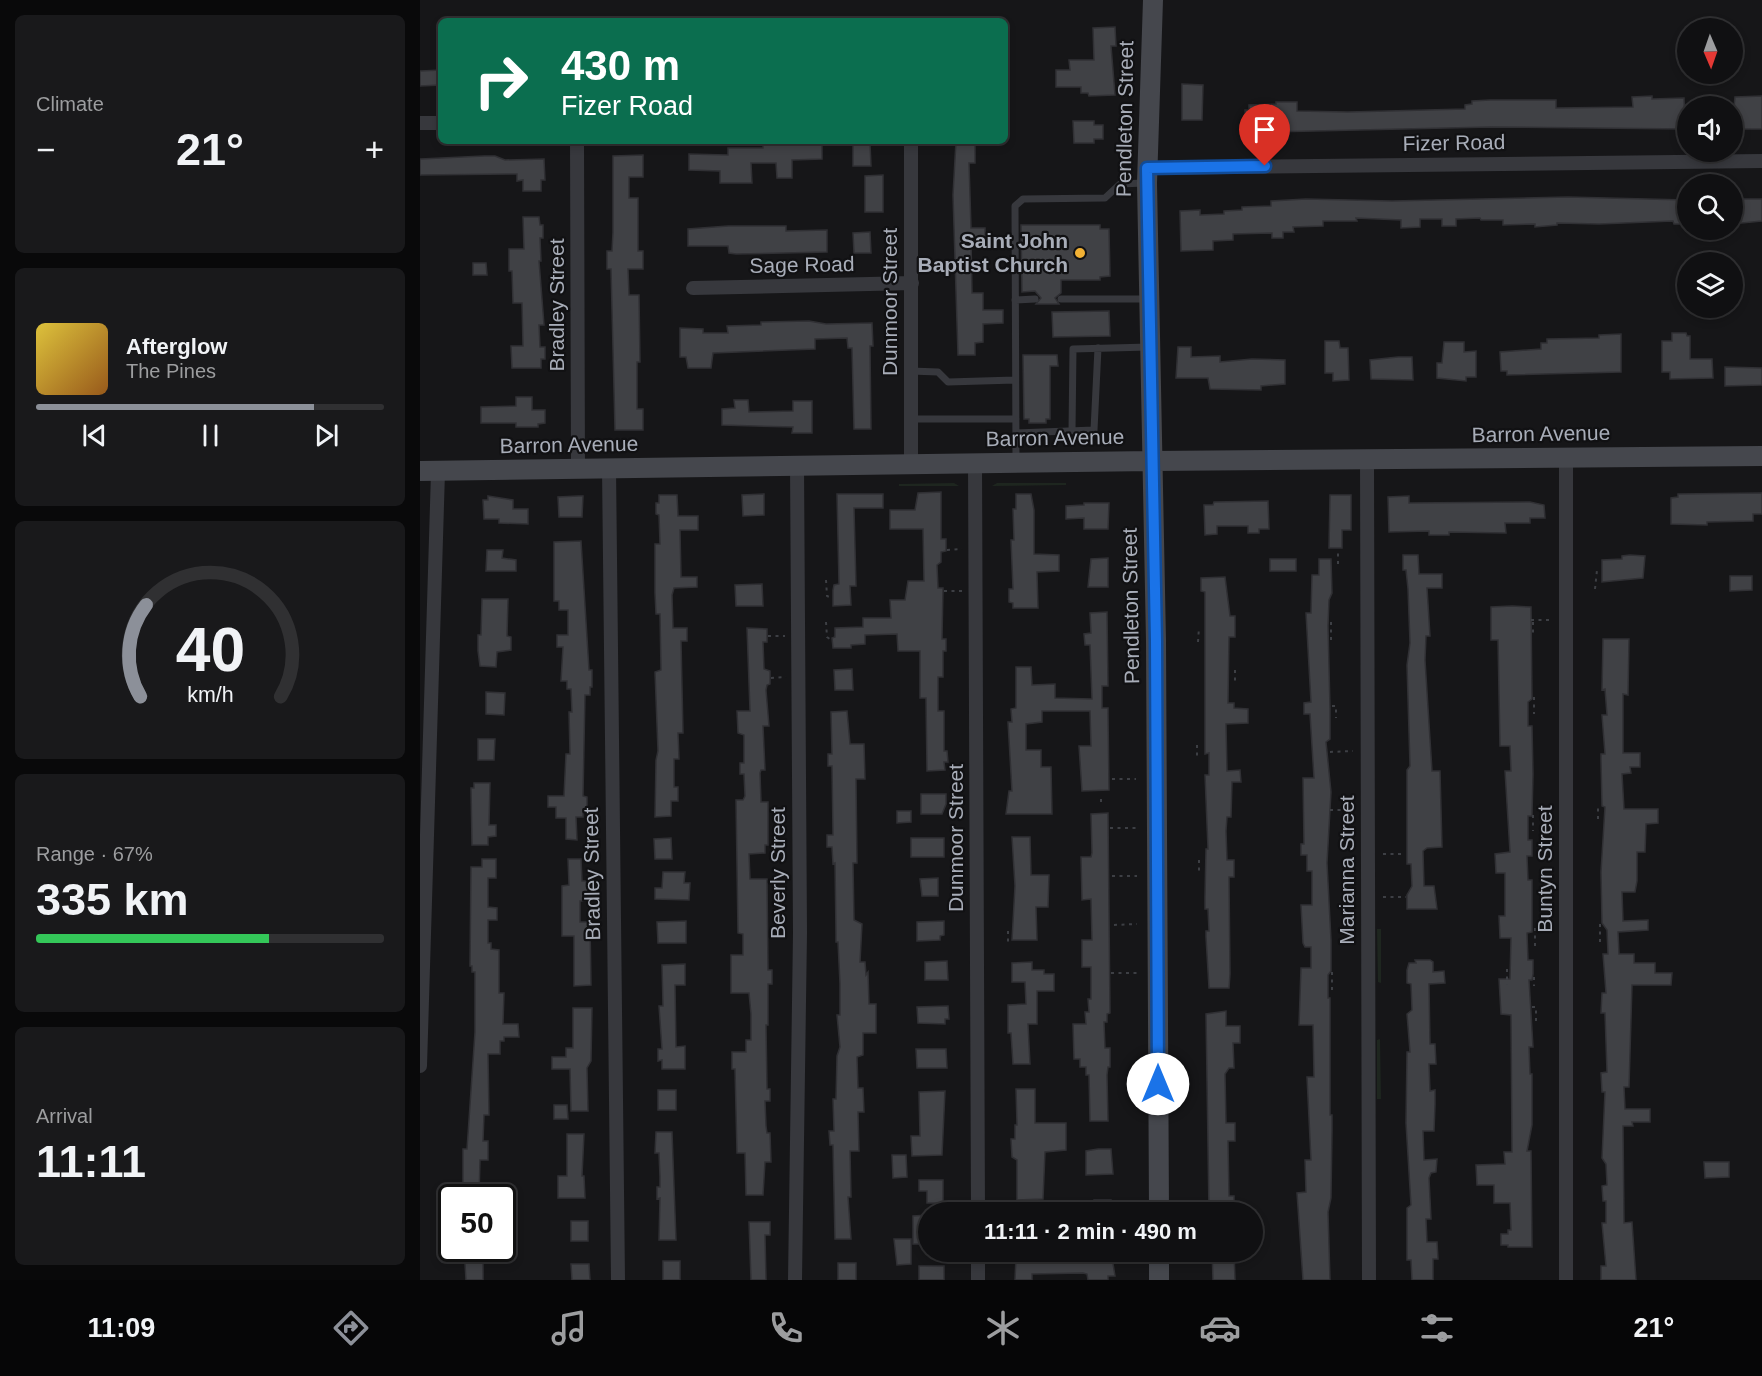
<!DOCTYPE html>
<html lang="en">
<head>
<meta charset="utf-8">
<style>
	:root { --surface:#101012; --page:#19191b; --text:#f1f3f6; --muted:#9c9d9f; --line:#303032; --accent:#8c9099 }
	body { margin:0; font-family:Arial,sans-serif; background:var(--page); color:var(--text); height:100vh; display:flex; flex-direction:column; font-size:22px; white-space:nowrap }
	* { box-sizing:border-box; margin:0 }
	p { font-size:20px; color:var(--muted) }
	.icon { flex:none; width:33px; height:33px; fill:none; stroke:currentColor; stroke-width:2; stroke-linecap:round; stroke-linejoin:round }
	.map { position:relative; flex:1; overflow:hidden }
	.sheet { display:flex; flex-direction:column; gap:15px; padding:15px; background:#09090a; width:420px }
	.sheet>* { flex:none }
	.guide { position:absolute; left:18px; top:18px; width:570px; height:126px; border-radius:9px; box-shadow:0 3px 9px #0003,0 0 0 2px var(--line); background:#0b6e4f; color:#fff; overflow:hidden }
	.needle { width:39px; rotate:178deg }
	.buttons { position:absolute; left:1257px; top:18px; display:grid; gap:12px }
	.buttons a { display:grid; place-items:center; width:66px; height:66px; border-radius:50%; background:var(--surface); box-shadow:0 3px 9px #0003,0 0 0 2px var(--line); font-size:30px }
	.speed { position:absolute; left:18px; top:1184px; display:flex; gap:12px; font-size:30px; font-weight:700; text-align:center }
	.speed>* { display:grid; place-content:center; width:78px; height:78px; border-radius:50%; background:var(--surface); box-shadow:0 3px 9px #0003,0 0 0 2px var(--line); line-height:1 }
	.speed .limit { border:3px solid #111; border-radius:9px; background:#fff; color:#111 }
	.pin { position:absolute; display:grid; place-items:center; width:51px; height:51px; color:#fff; margin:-62px -26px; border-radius:50% 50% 50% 0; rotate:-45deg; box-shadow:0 0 6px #0007 }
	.pin .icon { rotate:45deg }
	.me { position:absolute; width:66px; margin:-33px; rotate:0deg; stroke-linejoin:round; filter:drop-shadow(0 0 4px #0008) }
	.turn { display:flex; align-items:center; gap:21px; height:126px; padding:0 24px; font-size:27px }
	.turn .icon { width:78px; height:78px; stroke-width:2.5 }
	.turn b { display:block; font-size:42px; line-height:51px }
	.big { font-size:45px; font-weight:700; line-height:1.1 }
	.sheet .tile { flex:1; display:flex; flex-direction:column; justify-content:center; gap:9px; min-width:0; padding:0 21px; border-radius:9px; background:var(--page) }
	.sheet .dial { align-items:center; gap:0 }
	.dial svg { height:156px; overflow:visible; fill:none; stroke:var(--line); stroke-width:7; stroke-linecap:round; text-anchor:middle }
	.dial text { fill:var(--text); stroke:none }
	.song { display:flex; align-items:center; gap:18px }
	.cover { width:72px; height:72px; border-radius:9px; background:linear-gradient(135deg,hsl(50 70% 55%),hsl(30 70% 35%)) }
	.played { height:6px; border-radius:3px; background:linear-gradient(90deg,var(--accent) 80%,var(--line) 80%) }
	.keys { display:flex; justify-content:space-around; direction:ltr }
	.heat { display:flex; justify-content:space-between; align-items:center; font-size:33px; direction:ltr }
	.charge { height:9px; border-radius:4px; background:linear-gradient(90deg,#34c759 67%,var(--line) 0) }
	.trip { position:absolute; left:498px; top:1202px; width:345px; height:60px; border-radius:30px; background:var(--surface); box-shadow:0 3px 9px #0003,0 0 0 2px var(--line); font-weight:700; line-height:60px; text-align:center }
	.tabs { display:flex; height:96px; justify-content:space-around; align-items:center; background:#060607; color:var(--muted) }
	.tabs .icon { width:42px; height:42px }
	.tabs .current { color:var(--accent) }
	.tabs b { font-size:27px; color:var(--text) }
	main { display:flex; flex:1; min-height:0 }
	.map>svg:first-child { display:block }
</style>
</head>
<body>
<main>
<section class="sheet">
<div class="tile"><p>Climate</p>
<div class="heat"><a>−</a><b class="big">21°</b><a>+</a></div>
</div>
<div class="tile">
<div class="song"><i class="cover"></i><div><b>Afterglow</b><p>The Pines</p></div></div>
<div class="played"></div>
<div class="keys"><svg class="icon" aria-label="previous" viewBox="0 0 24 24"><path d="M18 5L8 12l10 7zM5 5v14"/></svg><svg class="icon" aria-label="pause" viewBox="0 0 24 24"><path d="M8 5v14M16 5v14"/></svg><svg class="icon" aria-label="next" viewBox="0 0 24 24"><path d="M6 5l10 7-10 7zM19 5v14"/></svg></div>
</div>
<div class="tile dial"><svg viewBox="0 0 100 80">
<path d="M14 69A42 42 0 1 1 86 69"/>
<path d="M14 69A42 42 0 0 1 17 22" stroke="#8c9099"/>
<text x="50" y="56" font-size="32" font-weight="700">40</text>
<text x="50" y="72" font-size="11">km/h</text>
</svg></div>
<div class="tile"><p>Range · 67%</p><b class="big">335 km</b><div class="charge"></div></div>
<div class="tile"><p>Arrival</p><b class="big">11:11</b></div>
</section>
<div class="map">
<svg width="1342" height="1280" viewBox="0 0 1342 1280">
	<rect width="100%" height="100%" fill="#161618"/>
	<path fill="#1e261f" d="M534 483 539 486H479V484Z
		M577 483H646V485L572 486Z
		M957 929H961V983L958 982Z
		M960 1039 961 1099H957V1040Z"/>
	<path fill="#404145" stroke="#303034" stroke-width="1.5" d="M695 27 696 46H691L695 95 669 96 668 93H661V87H636V70H650L649 60H674L673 28Z
		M21 70V85L0 86V71Z
		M762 84 783 85 782 120H762Z
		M1232 96V99L1264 98 1265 129 1071 127 847 132 838 133V136L826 137 825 110H829V105L856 104V102H877V111L928 112 1045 109V105L1052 104V101L1070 100H1136V108L1213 107 1212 97Z
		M1342 96V129H1312L1315 97Z
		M653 121H674V125H683V139H674V143H654Z
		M361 141 402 143V159L372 160V178H357L356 163H331L332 183H300V171L269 170V154L308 155V148H343V145Z
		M536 141H555V163H549L551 228H565V239H551L552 293H563V310H583V323L563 324V342L555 343V355H538L533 195Z
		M433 143H450L451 166H433Z
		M223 155V177H209V198H218V251H223V269H208L209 295H219L220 362H217V409H223V430H195L191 269H187V251H192L193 232V156Z
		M64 156H75L85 160 124 159 125 180H121V191H103V180L97 181V174L0 175V159Z
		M463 175V212H445V176Z
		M1148 197 1266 200V224H1254L1253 221 1179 224 1137 223V225L1115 227V224L1083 225V220H1061L1060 218 1036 219V226H1022V219H1000V227L981 228V220L936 218 937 221H903V226L873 227 874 232H863V238H852V233L813 234V240L793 241V250L761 251 760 211 780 210V215L804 214V211L822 210V207L851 206V201L886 199 972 201Z
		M1312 199H1342V221L1312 224Z
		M103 217H119L120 225H123V238H120L121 261H119L124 325H119L120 347H125V359H121V368H92L91 346H103L102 303H93L92 271H89V249H104Z
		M601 225H680V229H689L690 276 680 277V280H641V293L635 298 639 304H616L621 298 615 291 602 292Z
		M308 226H366V231L407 230V252L316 254 309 253 308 246H268V229Z
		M450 232 451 253H434L433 233Z
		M53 263H66L67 275H53Z
		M689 311 690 336 633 337 632 312Z
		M389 321 406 324 452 323 453 346H450L451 429H434L432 348H428L427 338 395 339V349L293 353 291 368H268L266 357H260V328L283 329V333H308L307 326 341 325V322Z
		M1252 333H1266L1267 336H1270V359H1292L1293 378 1250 379V372H1242V341H1252Z
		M1201 334V372L1087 375V371H1081L1080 352 1121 349V343H1127V339L1179 338V335Z
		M905 341H919L920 348H928L929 380 913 381V373H905Z
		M1024 342H1044V352L1056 351V377H1046V381L1017 378V363H1022Z
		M758 347H771V357L800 356V362L832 359 865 360V384L841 386V390L790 389 788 378H756Z
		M603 355H637L638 366H630V419H626V423H609V419H604Z
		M978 357H992L993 380 951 379 950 360Z
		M1305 367 1342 368V385L1305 386Z
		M96 397H112V410H125V423L118 424V427H96V423H61V407L96 406Z
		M314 400H328L329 412 373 411V401H392V433H372L373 427 302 425V409L315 408Z
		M521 492V539H526V551L521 552V562L517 565 518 588H523L522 639H526V651H523V677H518V711H524V751H527L528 762H524L525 770 507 771 506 698H500V651H478L477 634 445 635V644L431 645V648H413L412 638 415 637V628L443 627V618H471L470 600H485L488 581H504L503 529H470V510H495L498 493Z
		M1342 493V514H1333V521L1287 522V525L1251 524V498L1258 497V494Z
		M344 494V515L323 516 322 495Z
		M417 494H463V508H434L436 586H430L431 605 413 606V590L414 585 419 584Z
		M596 494H611L614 510V554L639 555V571L617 572 618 608H593V603L589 602V589H593L591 540H594L593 509H596Z
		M239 495H257L258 516H278V530H260L261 577H277V587L254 588 252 595 253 628H267V641H261L263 733H258L259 759H254V787H258V801H251V816L235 817 236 760 238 751 235 672 241 670 240 614H236L235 593V544H240L239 515 236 514V503H239Z
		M910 495H931V530H922V548H909Z
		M68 496 93 500V509H108V524L79 523V519H64L63 500H68Z
		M158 496H163L162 517H139L138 497Z
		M989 496V503L1110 502 1124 505 1125 518H1110V523H1085L1086 533 1029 532V535H1009V531L969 532 968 497Z
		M848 501 849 529H839V533H828V526H797V534L785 535 784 505H793L794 502Z
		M664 503H689L688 529H664V518L646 519V506L664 505Z
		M161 541 169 670H172V687H170V695H165L163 796 167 797V810H163V817H156L157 840 146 839V818H136V807H128V796H144L146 754H150L149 712H152L151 689H147V681H141L143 647H137V635H148V610H139V601H134V542Z
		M67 550H83L82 558 96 560V571H66Z
		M983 555H998L999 574H1022V588H1007L1010 636H1006L1005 660 1012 771H1020L1022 847 1007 848 1003 851 1004 886H1014L1017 909H987V895L992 886 991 864H987V770L990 766 987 665 990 643 988 589 986 570H983Z
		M1210 555 1225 556 1223 578 1182 582V560L1202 559V556Z
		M688 558V587H668L671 559Z
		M850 559H876V571H850Z
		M899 559H911L912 593 909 600 908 626 910 708V739L906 742 911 792 907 863 911 940V971L908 975V998H910V1115H912V1131L911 1198 908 1212 910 1280H883L877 1193 886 1192 885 1160H891L887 1077H894L893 1025H879L881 968H891V947H885L883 943 881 905H892V871H887V855H881V844H884L883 778H894L890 714H884V703L891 702 886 613H891L892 575H899Z
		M1310 576H1332V590L1310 591Z
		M805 577 810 616H815V637H809L808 703H814V708L828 709V723L806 724 807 771 820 770 821 782H812L811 817H807L806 831 807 860H814V877H809L810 974 809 988H789L786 937V931H789L788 909H785V896L786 849H788L785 775H789V753L785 754V592L781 591V578Z
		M342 584 343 606H316L315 585Z
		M62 599H88L87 636 91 637V650L77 652 76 667 60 666 58 651V635H61Z
		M1092 606 1111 607 1112 699 1108 702V726H1112L1113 774 1112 816H1108V840H1112V856H1107L1108 880H1112V932L1107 933 1108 960H1113V974L1112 980H1109L1113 1047H1109L1110 1074H1112V1125L1107 1151H1111L1112 1247H1088V1245H1081V1234H1088V1230H1091L1090 1203H1074V1185H1057L1056 1165 1085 1164 1084 1152H1092L1091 1015 1081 1014 1079 979H1090L1091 938H1080L1079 916H1085V873H1076L1075 854 1090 852 1085 771H1091L1090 746H1080L1078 640H1071V607Z
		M687 612 688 686H682V708H688V713L689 790 662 791 659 746H671L670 711H622V722L606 724V750H621V767H631L632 814H586L589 791H592L588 722H592L591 709 596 708V667H611L612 685 635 684V698L672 699 670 645H665L664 634 671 633 670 613Z
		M327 628 347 629V642H343L344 669 350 671V684L347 685 346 690 349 726H343L345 770H341L340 773 341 802H348V845H345V853L329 854 330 879H347L348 970H352V984H348V1025H346L347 1089H350V1101H345L346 1126 347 1133H350L351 1162H345L343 1195H326L325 1153H317L315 1069H312V1052H326V1040H331V1014L329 993H311V955H323V934L318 933 316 800H323L325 796 324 774H320V763H324V735L318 733 317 711H330Z
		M1183 639H1209L1208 695 1203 694V753H1220V767H1210L1211 773 1202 774 1204 809H1238V823L1226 824 1225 852H1217V881L1215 892H1202L1203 921 1228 920V930L1198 932 1199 954H1214V963H1235V973H1252L1251 985H1212L1209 1087H1204L1205 1109H1230V1122H1212L1213 1126H1203L1204 1223 1212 1222 1216 1280H1181V1266H1186L1182 1223H1186V1201H1183L1182 1186 1187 1185 1186 1164 1182 1158 1185 1092H1182L1181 1073 1187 1072 1185 1013H1181L1182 993H1186L1183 954H1188L1187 930 1182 923 1181 872 1185 807 1182 806 1181 760V754H1185L1182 715H1187L1185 689 1182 690Z
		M432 669 433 690H415L414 670Z
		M66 692 85 693 84 715 66 714Z
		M427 711 430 744H444L445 779H436L437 863H433L434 920 442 924 440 962H445L446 975 448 972 449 1004H456V1033H443V1055L437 1057 438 1088H443L444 1112H438L439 1151H430L431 1197H428L431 1239H415L413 1145H410L409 1131H414L413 1099H416L417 1056 420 1047 417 1015H420V984L418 942H416V935L415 863 413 864 412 847H407V835H413L412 766H408V754H412L411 712Z
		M58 739H75L74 760H58Z
		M54 783H70L69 825H76V836L68 837V845H52L51 788H54Z
		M501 794H526V804L522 814H501Z
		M477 811H491V822L477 823Z
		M688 813 690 1013 687 1014V1022H684L685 1048H690V1067H688L687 1075 688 1121H670L669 1075H666V1067H660V1059H654L653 1024H666L665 1012H669L668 999H671V967H662V940H672L671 899 662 900 661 857H671L672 853 671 814Z
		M592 837H610L611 875H629L628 907H616L617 940H592L595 886Z
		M251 838 252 859H235L234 839Z
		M491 838H524V857H491Z
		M62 859H76V878H68V907L77 908V920H68V943H71V949L79 950V993H84L83 1024H98L99 1037H84V1041H80V1054H68L69 1115H64L63 1141H68V1160H60L59 1197H43V1149H47L55 1032V972H52V966H50L51 867H62Z
		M148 859H161L162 881H166L168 888V901H160V922H170L171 985 154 986V936H142V886L149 885Z
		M243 872H265L264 883H270L269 900 235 899V888H242Z
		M518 878V896H502L500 879Z
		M266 921V943H238L237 922Z
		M524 921V935L520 936V940L497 941V922Z
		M995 960H1010L1013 962V972L1024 971 1025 983 1009 984 1010 1044H1015L1016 1064H1009L1010 1091 1015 1090V1105L1014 1131H1003L1004 1160 1017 1159 1016 1172 1011 1173 1009 1178 1011 1219H1006L1007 1242H1017L1018 1259H1013V1280H992L991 1260H987V1208L991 1205 986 1123 987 1052H990L987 1014 992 1010 991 984 987 983V970L989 963H996Z
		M527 961 528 980H505V962Z
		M612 962V970H624V974H634V991H617V1024H608L610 1064H593L591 1033H588V1005L606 1004 605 982H592V963Z
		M265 964V985H255L256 1047 265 1046V1069H242V1060L238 1061V1049H242L239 1006H243L242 965Z
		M528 1006 529 1019H525V1024L498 1023 497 1007Z
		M153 1008H172L171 1061 167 1068 168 1111H151L150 1069H132V1057H146V1048H153Z
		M806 1011V1026H820V1043H813L814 1068H809L805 1074 806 1123H815V1141H808L809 1196H814V1212H789L786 1014Z
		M496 1049H526L527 1068H497Z
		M596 1089H615V1123H646V1150L625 1152 623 1199 597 1200V1160L592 1157 591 1139H595V1125H597Z
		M238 1090H256V1110H238Z
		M525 1091 522 1155 492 1156 491 1136H500L499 1092Z
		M134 1105H147L148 1119H134Z
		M236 1132H252L256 1240H239L240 1198 237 1199V1187H240V1177L239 1153H235Z
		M147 1134H164L162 1176H164L165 1198H138V1176H147Z
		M678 1149H691L693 1174 666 1175V1151Z
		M472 1155H486L487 1177 473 1178Z
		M1284 1162H1309V1177L1285 1178Z
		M499 1180H523V1203H507V1191H499Z
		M674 1200H691V1212H674Z
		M508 1215V1244H493V1216Z
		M151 1221H168V1241H151Z
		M329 1222H350V1235H345L346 1280H331Z
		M474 1239H491V1264L477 1265Z
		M44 1248H58V1259H63V1280H46Z
		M667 1251H691L695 1276H688V1280H668L667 1274 663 1273 612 1274V1280H595L596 1256 644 1255V1259H667Z
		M792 1251H814L815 1280H793Z
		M243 1261H260V1280H243Z
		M418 1263H436V1280H418Z
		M151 1264H169L170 1280H152Z
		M499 1266H524V1280H499Z"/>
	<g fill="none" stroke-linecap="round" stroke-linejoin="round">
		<path stroke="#3d3f44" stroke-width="2" stroke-dasharray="3 4.5" stroke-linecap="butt" d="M527 550 542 549
			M918 564V549
			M406 580 407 596 412 598
			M1175 589 1177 570
			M524 591H542
			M1111 620H1133
			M406 622 407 637 411 640
			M911 622V640
			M1113 622V637
			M348 636H365
			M778 642 779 627
			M815 670V681
			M351 678 366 677
			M1114 697V714
			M912 706H916V718
			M777 745V757
			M910 752 933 751
			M692 779H716
			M681 799V806
			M910 810H933
			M1113 815V831
			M1178 819V804
			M690 828H716
			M963 854H983
			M779 860V874
			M692 876H717
			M963 897H986
			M1180 924V942
			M694 925 717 924
			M1115 928V947
			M588 931V946
			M1087 969V985
			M912 972V990
			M691 973H717
			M1114 977V986
			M1112 1007H1116V1024"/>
		<path stroke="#37383d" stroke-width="7" d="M641 299H728
			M595 300 615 299
			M491 371 518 372 528 382 595 380
			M491 419H596
			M652 431 653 349 729 347
			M596 433 674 430 678 348
			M596 461 595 206 603 199 685 198 700 184 724 183"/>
		<path stroke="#37383d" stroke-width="14" d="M0 123H21
			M157 141 158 468
			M491 141V464
			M727 168 1342 161
			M273 288 492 283
			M947 460 949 1280
			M555 463 558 1212
			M189 468 198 1280
			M0 1066 18 472
			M375 1280 380 933 377 465
			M558 1280V1251
			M1146 1280V458"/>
		<path stroke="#45474d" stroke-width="20" d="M733 0 727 183 736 641 739 1212
			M0 471 733 461 1342 456
			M739 1251V1280"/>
	</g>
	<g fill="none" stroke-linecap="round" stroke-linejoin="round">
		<g stroke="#114b97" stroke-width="15">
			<path id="route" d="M738 1084 736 641 727 168 845 166"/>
		</g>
		<use href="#route" stroke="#1a73e8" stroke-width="10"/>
	</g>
	<circle fill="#f2b134" stroke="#111113" stroke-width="2" cx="660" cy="253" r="6"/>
	<g text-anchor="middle" stroke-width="4.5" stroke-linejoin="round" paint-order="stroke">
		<g font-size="21" fill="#a8adb8" stroke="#111113">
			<text transform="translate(705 119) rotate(-89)" y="7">Pendleton Street</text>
			<text transform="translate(1034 143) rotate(-1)" y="7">Fizer Road</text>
			<text transform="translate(382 265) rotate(-1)" y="7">Sage Road</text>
			<text transform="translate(470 302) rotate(-90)" y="7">Dunmoor Street</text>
			<text transform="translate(137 305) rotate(-90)" y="7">Bradley Street</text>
			<text transform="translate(1121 434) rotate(-1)" y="7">Barron Avenue</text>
			<text transform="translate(635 438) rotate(-1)" y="7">Barron Avenue</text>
			<text transform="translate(149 445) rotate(-1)" y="7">Barron Avenue</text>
			<text transform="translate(711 606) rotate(-91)" y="7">Pendleton Street</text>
			<text transform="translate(536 838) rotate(-90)" y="7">Dunmoor Street</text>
			<text transform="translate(1125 869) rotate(-90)" y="7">Buntyn Street</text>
			<text transform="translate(927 870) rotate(-90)" y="7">Marianna Street</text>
			<text transform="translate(358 873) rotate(-90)" y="7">Beverly Street</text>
			<text transform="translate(172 874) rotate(-91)" y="7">Bradley Street</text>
		</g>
		<g font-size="21" font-weight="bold" fill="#a8adb8" stroke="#111113" text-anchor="end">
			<text x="648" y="248">Saint John<tspan x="648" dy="24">Baptist Church</tspan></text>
		</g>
	</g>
</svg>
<div class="buttons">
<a><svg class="needle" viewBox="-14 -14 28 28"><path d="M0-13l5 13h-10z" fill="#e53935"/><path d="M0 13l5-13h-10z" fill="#9c9d9f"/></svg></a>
<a><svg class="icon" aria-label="sound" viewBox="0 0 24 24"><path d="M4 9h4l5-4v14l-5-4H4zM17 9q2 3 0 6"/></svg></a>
<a><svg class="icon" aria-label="search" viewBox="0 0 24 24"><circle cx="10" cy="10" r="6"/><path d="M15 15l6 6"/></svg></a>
<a><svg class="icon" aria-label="layers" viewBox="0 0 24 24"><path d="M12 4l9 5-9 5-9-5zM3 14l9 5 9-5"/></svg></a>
</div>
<div class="speed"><div class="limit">50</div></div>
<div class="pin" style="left:845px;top:166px;background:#d93025"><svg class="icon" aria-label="arrive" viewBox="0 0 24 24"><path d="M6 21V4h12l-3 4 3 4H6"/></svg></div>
<svg class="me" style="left:738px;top:1084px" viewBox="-20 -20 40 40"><circle r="19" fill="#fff"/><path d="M0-13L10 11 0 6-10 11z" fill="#1a73e8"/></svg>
<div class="trip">11:11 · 2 min · 490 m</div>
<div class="guide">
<div class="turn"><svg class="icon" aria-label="right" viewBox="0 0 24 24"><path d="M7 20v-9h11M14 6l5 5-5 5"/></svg><div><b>430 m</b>Fizer Road</div></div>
</div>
</div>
</main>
<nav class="tabs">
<b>11:09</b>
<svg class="icon current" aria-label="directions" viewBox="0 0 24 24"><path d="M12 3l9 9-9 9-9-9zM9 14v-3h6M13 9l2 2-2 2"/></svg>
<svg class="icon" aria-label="music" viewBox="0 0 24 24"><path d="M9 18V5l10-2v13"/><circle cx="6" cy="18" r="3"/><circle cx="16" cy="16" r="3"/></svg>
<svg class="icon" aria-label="phone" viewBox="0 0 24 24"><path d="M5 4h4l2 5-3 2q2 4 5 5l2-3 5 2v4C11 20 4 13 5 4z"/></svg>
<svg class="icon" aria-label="climate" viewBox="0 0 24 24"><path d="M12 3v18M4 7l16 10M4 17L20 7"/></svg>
<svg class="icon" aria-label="car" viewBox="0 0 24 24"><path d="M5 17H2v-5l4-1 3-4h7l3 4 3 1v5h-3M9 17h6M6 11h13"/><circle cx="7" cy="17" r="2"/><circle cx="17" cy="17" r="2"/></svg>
<svg class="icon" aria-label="filters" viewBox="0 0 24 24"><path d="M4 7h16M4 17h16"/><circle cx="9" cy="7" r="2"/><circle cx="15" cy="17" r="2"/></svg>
<b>21°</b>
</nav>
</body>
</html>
